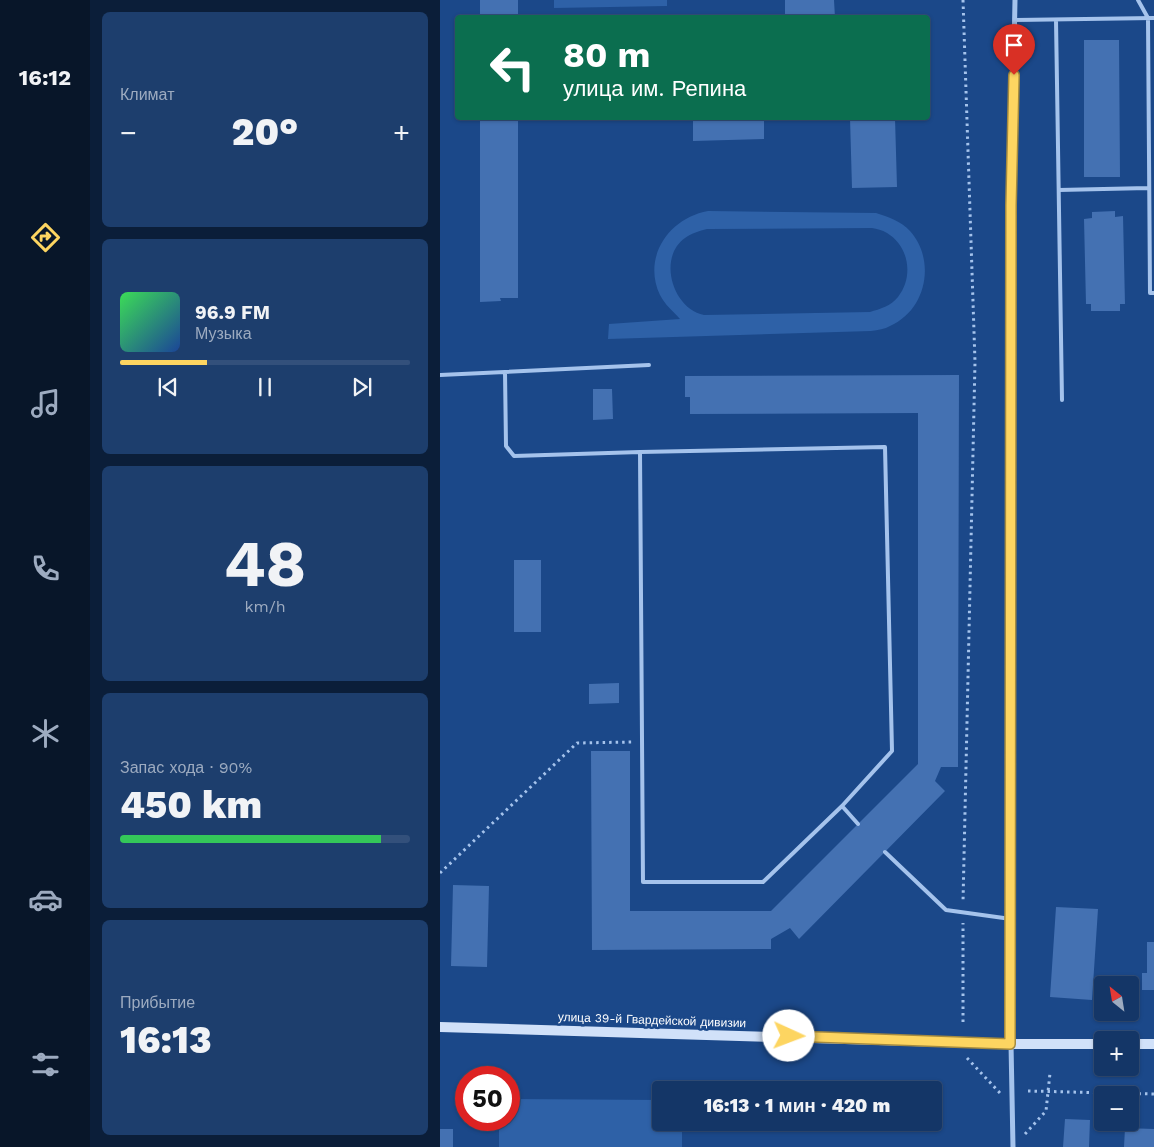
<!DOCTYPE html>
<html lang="ru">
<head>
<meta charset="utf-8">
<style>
	:root { --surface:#143667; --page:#1d3e6d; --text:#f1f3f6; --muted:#9dabc0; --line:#33507b; --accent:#fdd561 }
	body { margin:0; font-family:"Work Sans",sans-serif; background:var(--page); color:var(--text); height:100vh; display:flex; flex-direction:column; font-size:19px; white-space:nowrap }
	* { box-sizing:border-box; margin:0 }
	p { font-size:16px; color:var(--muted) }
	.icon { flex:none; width:28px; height:28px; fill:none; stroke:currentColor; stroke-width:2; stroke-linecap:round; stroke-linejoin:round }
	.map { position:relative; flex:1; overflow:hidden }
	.details { display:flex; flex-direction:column; gap:12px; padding:12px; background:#0b1e39; width:350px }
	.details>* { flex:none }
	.banner { position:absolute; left:15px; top:15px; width:475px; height:105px; border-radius:5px; box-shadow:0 1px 4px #0004,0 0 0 1px var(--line); background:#0b6e4f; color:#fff; overflow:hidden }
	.needle { width:32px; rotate:330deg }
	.fabs { position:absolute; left:654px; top:976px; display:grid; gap:10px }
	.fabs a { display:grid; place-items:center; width:45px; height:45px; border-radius:5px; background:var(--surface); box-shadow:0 1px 4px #0004,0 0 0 1px var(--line); font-size:25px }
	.speed { position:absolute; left:15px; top:1066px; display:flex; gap:10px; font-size:25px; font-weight:700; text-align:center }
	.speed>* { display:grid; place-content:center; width:65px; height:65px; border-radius:50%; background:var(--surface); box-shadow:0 1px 4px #0004,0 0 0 1px var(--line); line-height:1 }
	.speed .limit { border:8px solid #d22; background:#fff; color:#111 }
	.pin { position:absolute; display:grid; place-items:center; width:42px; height:42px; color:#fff; margin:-51px -21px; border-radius:50% 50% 50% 0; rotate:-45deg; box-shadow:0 0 5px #0007 }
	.pin .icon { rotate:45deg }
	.me { position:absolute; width:55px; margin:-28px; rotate:92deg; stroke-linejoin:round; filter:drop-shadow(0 0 4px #0008) }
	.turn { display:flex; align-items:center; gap:18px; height:105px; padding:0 25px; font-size:22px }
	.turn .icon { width:65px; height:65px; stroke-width:2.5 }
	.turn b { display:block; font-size:35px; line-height:42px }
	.big { font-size:38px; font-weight:800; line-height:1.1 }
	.details .widget { flex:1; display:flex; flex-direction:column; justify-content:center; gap:8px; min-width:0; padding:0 18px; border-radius:8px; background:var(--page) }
	.details .dial { align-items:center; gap:0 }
	.dial b { font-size:65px; line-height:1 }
	.song { display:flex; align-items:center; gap:15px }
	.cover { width:60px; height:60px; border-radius:8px; background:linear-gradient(135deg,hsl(130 70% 55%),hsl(220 70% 35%)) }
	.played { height:5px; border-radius:2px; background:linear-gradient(90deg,var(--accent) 30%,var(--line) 30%) }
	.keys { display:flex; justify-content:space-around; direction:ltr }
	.heat { display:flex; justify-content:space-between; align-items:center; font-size:28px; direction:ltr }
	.charge { height:8px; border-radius:4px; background:linear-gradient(90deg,#34c759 90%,var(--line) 0) }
	.trip { position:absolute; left:212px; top:1081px; width:290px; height:50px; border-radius:5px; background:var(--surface); box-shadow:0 1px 4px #0004,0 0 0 1px var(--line); font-weight:800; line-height:50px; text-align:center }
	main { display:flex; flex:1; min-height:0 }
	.menu { display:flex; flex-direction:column; width:90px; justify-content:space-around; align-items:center; background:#081629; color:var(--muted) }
	.menu .icon { width:35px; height:35px }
	.menu .current { color:var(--accent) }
	.menu b { font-size:22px; color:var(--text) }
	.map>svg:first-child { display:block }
</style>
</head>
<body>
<main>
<nav class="menu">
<b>16:12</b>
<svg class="icon current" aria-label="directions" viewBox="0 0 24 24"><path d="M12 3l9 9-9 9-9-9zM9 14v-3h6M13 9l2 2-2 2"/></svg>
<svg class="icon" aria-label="music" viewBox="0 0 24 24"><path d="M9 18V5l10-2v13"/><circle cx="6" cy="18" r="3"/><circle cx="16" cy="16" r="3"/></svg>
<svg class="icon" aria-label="phone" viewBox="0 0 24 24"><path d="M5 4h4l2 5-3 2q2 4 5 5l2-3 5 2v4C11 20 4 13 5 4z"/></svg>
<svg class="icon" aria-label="climate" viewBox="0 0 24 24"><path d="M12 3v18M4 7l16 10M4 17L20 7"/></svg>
<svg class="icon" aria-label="car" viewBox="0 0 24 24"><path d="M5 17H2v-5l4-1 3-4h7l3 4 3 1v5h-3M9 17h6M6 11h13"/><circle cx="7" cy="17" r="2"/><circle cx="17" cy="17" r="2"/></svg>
<svg class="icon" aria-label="filters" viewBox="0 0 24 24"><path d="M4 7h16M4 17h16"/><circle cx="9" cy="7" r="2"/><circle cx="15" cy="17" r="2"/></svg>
</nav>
<section class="details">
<div class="widget"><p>Климат</p>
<div class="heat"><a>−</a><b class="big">20°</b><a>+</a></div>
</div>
<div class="widget">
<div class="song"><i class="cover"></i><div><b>96.9 FM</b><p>Музыка</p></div></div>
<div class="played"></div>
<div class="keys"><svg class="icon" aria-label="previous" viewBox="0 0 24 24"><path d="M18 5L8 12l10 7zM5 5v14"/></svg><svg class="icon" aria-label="pause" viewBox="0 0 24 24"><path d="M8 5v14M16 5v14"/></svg><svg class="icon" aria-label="next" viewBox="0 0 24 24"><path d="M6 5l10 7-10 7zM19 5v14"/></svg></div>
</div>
<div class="widget dial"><b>48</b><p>km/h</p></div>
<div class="widget"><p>Запас хода · 90%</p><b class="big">450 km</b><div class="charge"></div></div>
<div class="widget"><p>Прибытие</p><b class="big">16:13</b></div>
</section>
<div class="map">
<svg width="714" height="1147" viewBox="0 0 714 1147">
	<rect width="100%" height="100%" fill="#1b4889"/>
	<path fill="#2e61a7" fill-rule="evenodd" d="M114 0H227V6L114 8Z
		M268 211 436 213C448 217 461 221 470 231 496 260 487 310 450 326 445 329 438 330 431 331L168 339 169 324 240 319C233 311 225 305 220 295 202 257 229 218 268 211ZM432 228C437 229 442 230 447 233 469 246 474 277 458 297 451 306 440 309 430 312L264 315C233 309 217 258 245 238 252 233 259 231 267 229Z
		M69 1099 221 1100V1122L242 1123V1147H59V1120H69Z"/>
	<path fill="#4471b2" d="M40 0H78V18H40Z
		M345 0H394L395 18H345Z
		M405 15H428V18H405Z
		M644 40H679L680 177H644Z
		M40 118H78V298H60L61 301 40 302Z
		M253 118H324V139L253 141Z
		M375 118H393V120H375Z
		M410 118H455L457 187 412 188Z
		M675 211V217L683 216 685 304H680V311H651V304H646L644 219 652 218V212Z
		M519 375 518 767H501L495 781 505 791 359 939 350 928 331 939V949L152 950 151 751H190V911H331L478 764V413L250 414V397H245V376Z
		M153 389H172L173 419 153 420Z
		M74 560H101V632H74Z
		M179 683V703L149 704V684Z
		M13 885 49 886 47 967 11 966Z
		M616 907 658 909 652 1000 610 997Z
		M707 942H714V990H702V973H707Z
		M625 1119 650 1120 649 1147H623Z
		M685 1128 714 1129V1147H684Z
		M0 1129H13V1147H0Z"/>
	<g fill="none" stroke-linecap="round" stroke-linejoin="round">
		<path stroke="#a5c3ec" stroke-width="3" stroke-dasharray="2.5 4" stroke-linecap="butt" d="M523 0 535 362 523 902
			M0 873 137 743 192 742
			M523 1022V923
			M527 1058 560 1093
			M588 1091 714 1094
			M585 1134 606 1111 610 1073"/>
		<path stroke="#a5c3ec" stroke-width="4" d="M698 0 708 18 710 293H714
			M575 20 714 18
			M616 20 622 400
			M619 190 708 188
			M65 372 66 446 74 456 200 452
			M0 375 209 365
			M402 806 452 751 445 447 200 452 203 882H323L402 806 418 824
			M445 852 506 910 571 919"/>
		<path stroke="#a5c3ec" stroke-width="5" d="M573 1147 571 1044V205L575 0"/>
		<path stroke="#d1e1f9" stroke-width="10" d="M0 1027 571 1044H662
			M690 1044H714"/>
	</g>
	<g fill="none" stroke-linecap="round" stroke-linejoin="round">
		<g stroke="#a48a3f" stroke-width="12">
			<path id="route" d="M349 1036 570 1044 571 205 574 75"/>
		</g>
		<use href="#route" stroke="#fdd561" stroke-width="9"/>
	</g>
	<g text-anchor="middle" stroke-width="5" stroke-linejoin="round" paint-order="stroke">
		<g font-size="12" fill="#fff" stroke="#1b4889">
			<text transform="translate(212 1020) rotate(2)" y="4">улица 39-й Гвардейской дивизии</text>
		</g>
	</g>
</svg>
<div class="fabs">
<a><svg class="needle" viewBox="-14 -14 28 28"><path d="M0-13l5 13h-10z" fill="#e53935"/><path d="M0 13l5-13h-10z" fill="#9dabc0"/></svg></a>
<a>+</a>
<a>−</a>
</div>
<div class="speed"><div class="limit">50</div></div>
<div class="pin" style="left:574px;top:75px;background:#d93025"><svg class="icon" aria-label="arrive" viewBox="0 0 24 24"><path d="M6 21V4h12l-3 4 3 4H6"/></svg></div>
<svg class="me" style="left:349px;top:1036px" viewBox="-20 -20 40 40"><circle r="19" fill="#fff"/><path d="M0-13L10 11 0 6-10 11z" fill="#fdd561"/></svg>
<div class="trip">16:13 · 1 мин · 420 m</div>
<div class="banner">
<div class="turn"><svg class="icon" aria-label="left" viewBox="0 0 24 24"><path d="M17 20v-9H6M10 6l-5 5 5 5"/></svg><div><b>80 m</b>улица им. Репина</div></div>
</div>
</div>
</main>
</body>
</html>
